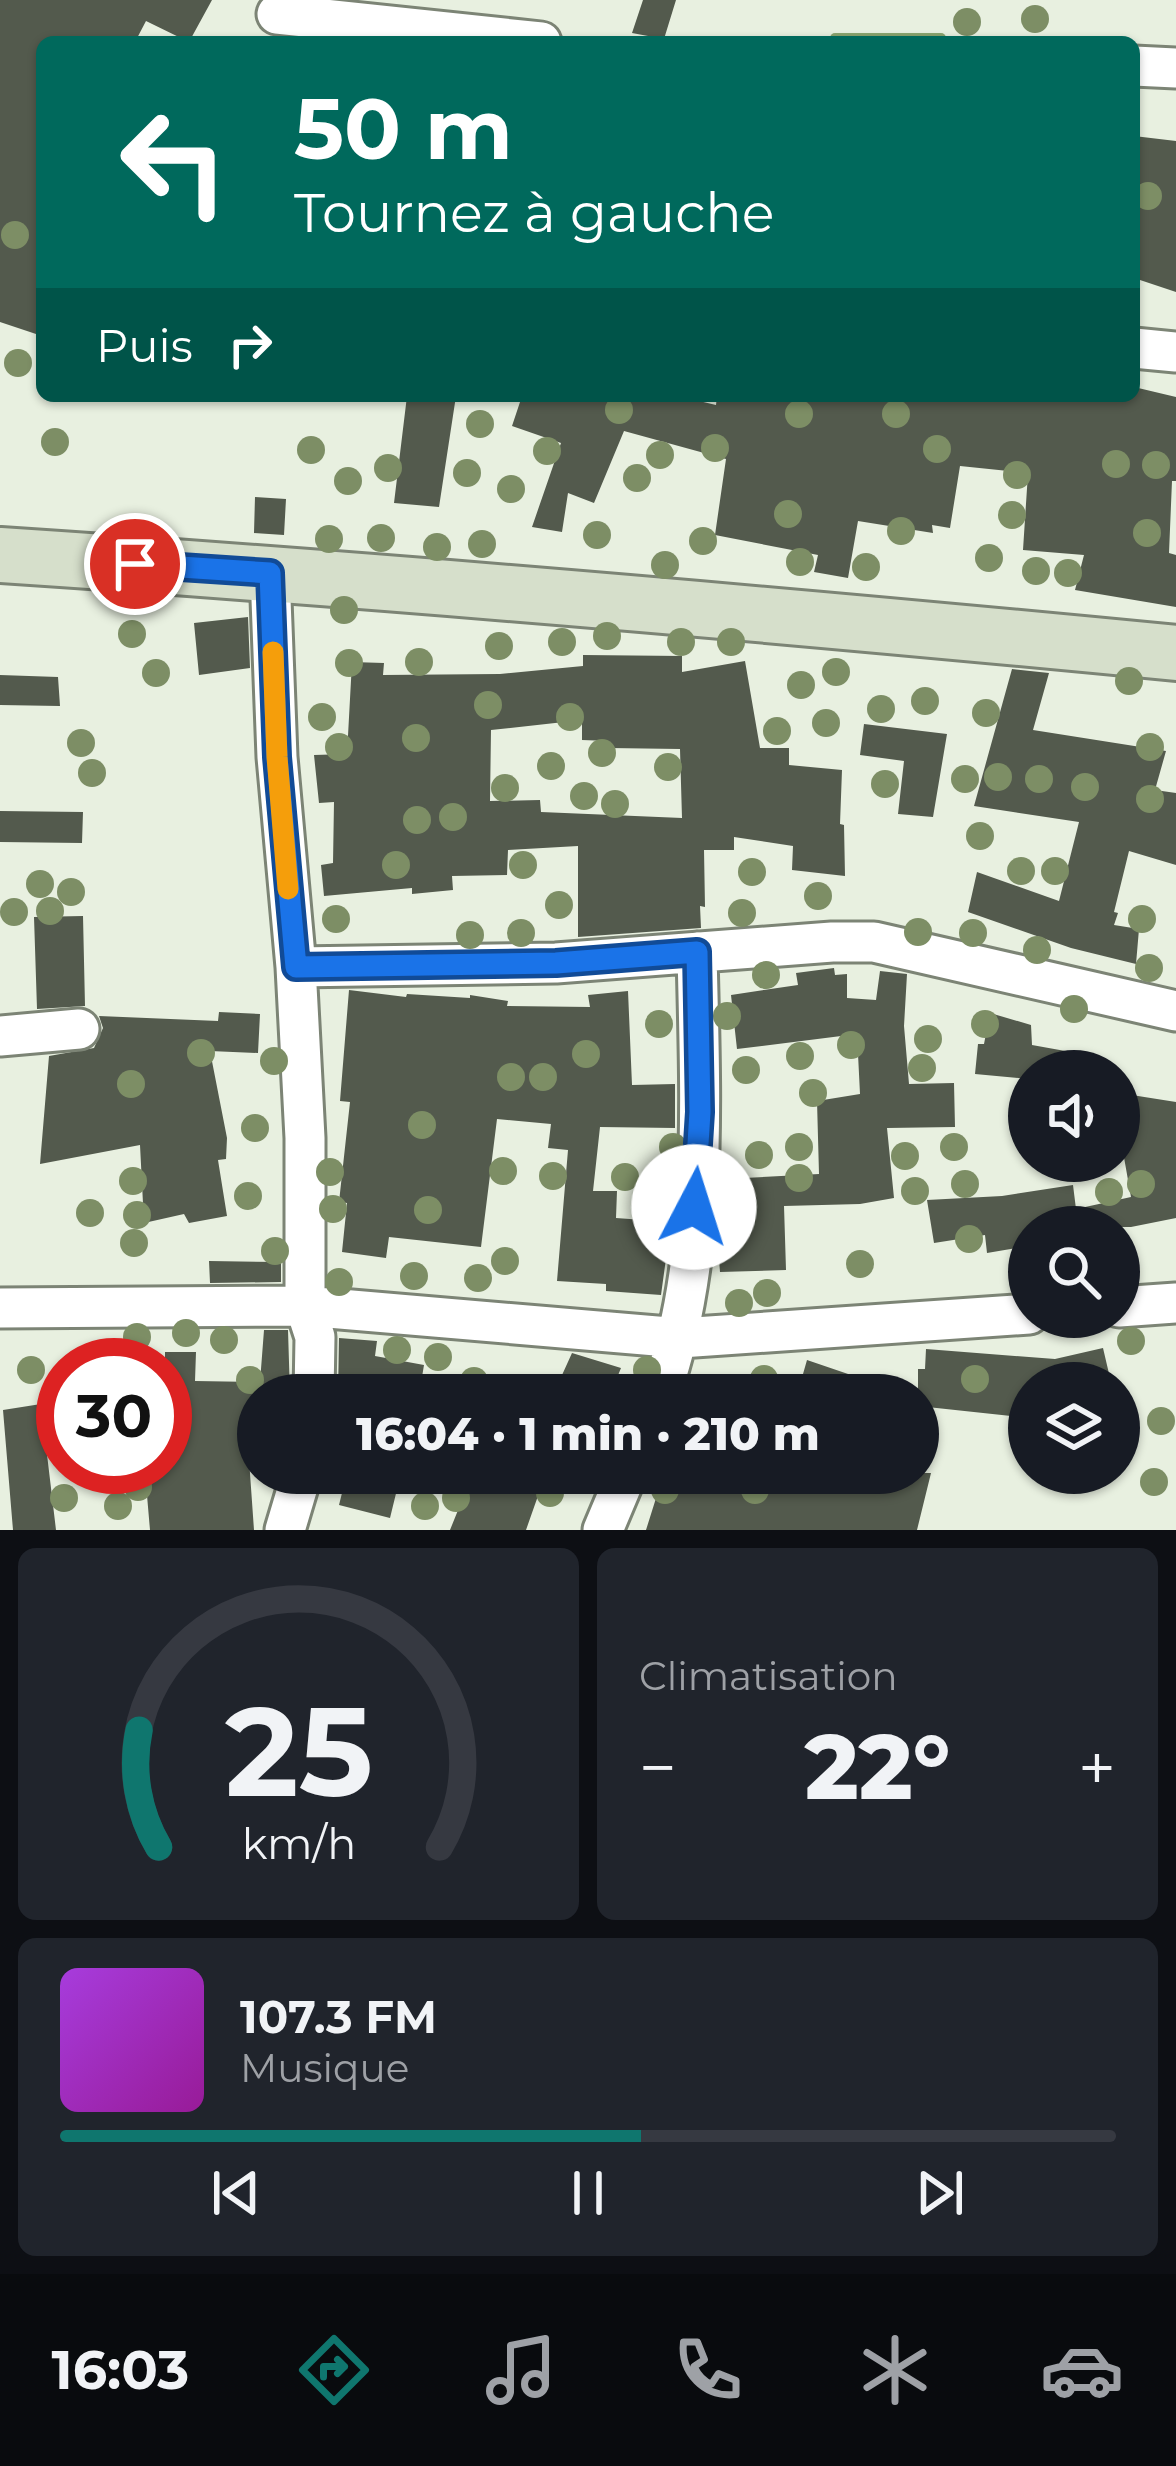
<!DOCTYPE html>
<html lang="fr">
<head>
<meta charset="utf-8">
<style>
	:root { --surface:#171b24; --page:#20242c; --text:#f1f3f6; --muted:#9ea1a6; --line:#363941; --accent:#0f766e }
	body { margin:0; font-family:Montserrat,sans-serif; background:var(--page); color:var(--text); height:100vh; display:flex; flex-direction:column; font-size:45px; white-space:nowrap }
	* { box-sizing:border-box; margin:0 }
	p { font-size:39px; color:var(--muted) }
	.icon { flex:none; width:66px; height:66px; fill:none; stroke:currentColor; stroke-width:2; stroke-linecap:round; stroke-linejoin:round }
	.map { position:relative; height:1530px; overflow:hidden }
	.sheet { display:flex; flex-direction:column; gap:18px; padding:18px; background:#0d0f14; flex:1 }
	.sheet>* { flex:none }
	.top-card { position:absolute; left:36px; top:36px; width:1104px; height:366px; border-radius:18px; box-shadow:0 3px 9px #0004; background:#00695c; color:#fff; overflow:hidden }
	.tools { position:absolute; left:1008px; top:1050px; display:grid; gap:24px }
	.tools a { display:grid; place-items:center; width:132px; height:132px; border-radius:50%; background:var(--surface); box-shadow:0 3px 9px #0004; font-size:60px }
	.speed { position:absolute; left:36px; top:1338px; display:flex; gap:24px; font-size:60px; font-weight:700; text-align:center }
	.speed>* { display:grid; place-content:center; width:156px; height:156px; border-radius:50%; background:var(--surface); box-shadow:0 3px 9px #0004; line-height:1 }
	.speed .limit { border:18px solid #d22; background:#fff; color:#111 }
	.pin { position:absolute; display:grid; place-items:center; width:102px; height:102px; color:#fff; margin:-51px; border:6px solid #fff; border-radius:50%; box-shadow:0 3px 12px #0007 }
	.me { position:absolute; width:132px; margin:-66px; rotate:5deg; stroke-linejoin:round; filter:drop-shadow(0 0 9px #0008) }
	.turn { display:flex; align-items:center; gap:42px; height:252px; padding:0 60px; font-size:54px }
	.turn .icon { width:156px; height:156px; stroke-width:2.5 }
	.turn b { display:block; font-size:84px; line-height:102px }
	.then { display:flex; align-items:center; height:114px; padding:0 60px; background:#0003; gap:24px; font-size:45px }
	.big { font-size:90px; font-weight:800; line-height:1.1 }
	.sheet .tile { flex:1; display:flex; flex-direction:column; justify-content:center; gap:18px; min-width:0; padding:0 42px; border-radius:18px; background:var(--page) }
	.sheet .dial { align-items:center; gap:0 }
	.dial svg { height:312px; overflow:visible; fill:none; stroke:var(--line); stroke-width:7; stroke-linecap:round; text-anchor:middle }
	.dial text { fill:var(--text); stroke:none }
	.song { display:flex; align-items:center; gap:36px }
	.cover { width:144px; height:144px; border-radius:18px; background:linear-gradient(135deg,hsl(280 70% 55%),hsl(300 70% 35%)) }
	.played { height:12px; border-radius:6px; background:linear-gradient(90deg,var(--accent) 55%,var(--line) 55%) }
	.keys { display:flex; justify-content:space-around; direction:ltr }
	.heat { display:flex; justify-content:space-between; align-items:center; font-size:66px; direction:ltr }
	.sheet .tiles { flex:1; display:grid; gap:18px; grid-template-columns:1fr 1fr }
	.tile:last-child { grid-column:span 2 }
	.trip { position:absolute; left:237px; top:1374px; width:702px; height:120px; border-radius:60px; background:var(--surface); box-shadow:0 3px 9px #0004; font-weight:800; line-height:120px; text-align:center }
	.dock { display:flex; height:192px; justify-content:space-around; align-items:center; background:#090b0e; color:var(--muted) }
	.dock .icon { width:84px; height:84px }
	.dock .active { color:var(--accent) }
	.dock b { font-size:54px; color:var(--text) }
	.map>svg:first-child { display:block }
</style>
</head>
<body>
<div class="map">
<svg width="1176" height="1530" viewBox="0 0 1176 1530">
	<rect width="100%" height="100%" fill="#e8f0e0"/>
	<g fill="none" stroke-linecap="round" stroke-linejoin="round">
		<path stroke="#8aa46f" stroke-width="10" d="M835 38H941"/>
	</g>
	<path fill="#535a4d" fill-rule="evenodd" d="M0 0H212L189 42 146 21 135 42H42V336L0 322Z
		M643 0H676L664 39 632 33Z
		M1134 136 1176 141V292L1134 278Z
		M1134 387 1176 397V481H1172L1169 553 1176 555V607L1075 590 1084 555 1023 550 1028 473 960 466 950 528 932 525 933 533 858 521 848 578 814 572 818 555 715 535 726 459 624 431 594 503 568 493 562 532 532 527 561 443 512 426 522 396H678L716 405 717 396H1134Z
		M407 396H456L439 507 394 503Z
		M255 497 286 499 284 535 254 533Z
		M248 617 250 668 199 675 194 623Z
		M583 655 682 656V672L745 661 760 748H789V765L842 770 840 824 844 825 845 876 792 870 793 846 734 837V850H704L705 907 700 906 701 928 578 937V846L508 850 507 875 452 876 453 890 412 894V888L324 896 321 865 333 863 334 802 319 803 314 755 347 754 352 662 384 663 383 675 500 674 583 666ZM582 720V740L609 741V748L680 749 682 818 541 812 540 800 490 801 491 730Z
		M1012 669 1049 673 1033 730 1166 751 1155 790 1176 793V865L1129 851 1114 912 1118 913 1114 925 1139 929 1136 964 1071 948 968 912 977 872 1059 901 1079 822 974 806Z
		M0 675 58 677 60 706 0 705Z
		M864 724 947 734 933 817 898 814 904 761 860 755Z
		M0 811 83 812 82 843 0 842Z
		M83 916 85 1006 37 1009 34 917Z
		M834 968 835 975 847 974V998L876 1000 880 971 907 974 904 1026 909 1084 954 1083 955 1127 887 1128 894 1198 860 1204 784 1206 786 1270 720 1272 719 1260 715 1259 719 1220 727 1219 725 1179 819 1174 817 1101 860 1094 857 1034 737 1049 731 995 798 985 796 973Z
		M349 990 406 997 407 994 470 998V995L508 1001 507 1006 590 1007 588 995 628 991 632 1085 675 1084V1128L600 1127 593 1191H617L616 1218 671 1222 661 1295 606 1291V1284L557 1281 568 1150 548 1148 551 1124 497 1119 481 1247 389 1237 386 1258 342 1252 347 1203 339 1202 350 1102 340 1101Z
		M219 1012 260 1014 258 1053 210 1051 227 1138 226 1159 218 1160 227 1216 189 1223 184 1214 144 1223 140 1145 40 1164 49 1056 94 1048 103 1028 99 1016 218 1021Z
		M990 1013 1031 1025 1032 1045 1093 1056 1092 1071H1029V1079L975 1074 978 1044H984Z
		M1119 1093 1176 1102V1218L1131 1227H1029V1246L987 1253 985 1235 934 1243 927 1200 1002 1196 1073 1185 1076 1209 1131 1197 1119 1129Z
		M209 1261 281 1262V1282L210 1283Z
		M264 1330H288L290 1395H259Z
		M339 1338 377 1341 375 1356 424 1365 419 1395H338Z
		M1103 1348 1110 1378 1092 1383H1029V1418L918 1406V1369H925L926 1349 1055 1359Z
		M165 1352H196L195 1381 258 1382V1445H248L254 1530H150L145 1472 165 1470Z
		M572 1353 621 1368 610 1395H553Z
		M807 1360 895 1390 894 1395H797Z
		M41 1404 56 1530H13L3 1410Z
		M347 1473H401L390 1518 339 1505Z
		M473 1473H504L502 1481 539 1493 526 1530H450Z
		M674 1473H931L917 1530H646L657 1495 666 1498Z"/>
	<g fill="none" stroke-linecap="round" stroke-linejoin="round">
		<g stroke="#7c8475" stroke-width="45">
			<path id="street" d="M277 14 541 42
				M1134 66 1176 68
				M1134 348 1176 352
				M270 573 277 757 296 967 305 1138V1306L315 1337 314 1395
				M296 967 556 963 832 942H874L1176 1011
				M0 1036 79 1029
				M1119 1307 1176 1303
				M0 1308 305 1306 680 1338 1029 1314
				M660 1395C709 1258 700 1097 697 952
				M285 1530 302 1473
				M603 1530 627 1473"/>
		</g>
		<g stroke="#7c8475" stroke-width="60">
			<path id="secondary" d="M0 555C393 581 784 615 1176 653"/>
		</g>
		<use href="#street" stroke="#fff" stroke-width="39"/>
		<use href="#secondary" stroke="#d6dfcb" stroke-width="54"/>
	</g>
	<g fill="#7d8e65">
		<circle cx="1035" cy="19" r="14"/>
		<circle cx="967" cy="22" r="14"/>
		<circle cx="1148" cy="196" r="14"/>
		<circle cx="15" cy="235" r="14"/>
		<circle cx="18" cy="363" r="14"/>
		<circle cx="619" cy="410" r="14"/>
		<circle cx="799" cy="414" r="14"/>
		<circle cx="896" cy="414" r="14"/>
		<circle cx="480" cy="424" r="14"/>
		<circle cx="55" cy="442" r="14"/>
		<circle cx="715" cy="448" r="14"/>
		<circle cx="937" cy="449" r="14"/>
		<circle cx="311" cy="450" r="14"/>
		<circle cx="547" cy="451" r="14"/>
		<circle cx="660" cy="455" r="14"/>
		<circle cx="1116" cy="464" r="14"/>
		<circle cx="1156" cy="465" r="14"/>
		<circle cx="388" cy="468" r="14"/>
		<circle cx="467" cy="473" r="14"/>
		<circle cx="1017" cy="475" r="14"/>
		<circle cx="637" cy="478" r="14"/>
		<circle cx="348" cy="481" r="14"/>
		<circle cx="511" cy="489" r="14"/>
		<circle cx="788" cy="514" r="14"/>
		<circle cx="1012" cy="515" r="14"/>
		<circle cx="901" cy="531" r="14"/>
		<circle cx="1147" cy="533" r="14"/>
		<circle cx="597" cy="535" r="14"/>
		<circle cx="381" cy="538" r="14"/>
		<circle cx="329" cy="539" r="14"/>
		<circle cx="703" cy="541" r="14"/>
		<circle cx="482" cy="544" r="14"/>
		<circle cx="437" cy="547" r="14"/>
		<circle cx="989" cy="558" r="14"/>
		<circle cx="800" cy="562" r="14"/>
		<circle cx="665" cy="565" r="14"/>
		<circle cx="866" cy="567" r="14"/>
		<circle cx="1036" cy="571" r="14"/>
		<circle cx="1068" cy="573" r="14"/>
		<circle cx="344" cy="610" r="14"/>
		<circle cx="132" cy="634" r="14"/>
		<circle cx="607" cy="636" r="14"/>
		<circle cx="562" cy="642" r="14"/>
		<circle cx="681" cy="642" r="14"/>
		<circle cx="731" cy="642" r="14"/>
		<circle cx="499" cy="646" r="14"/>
		<circle cx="419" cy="662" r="14"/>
		<circle cx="349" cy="663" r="14"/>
		<circle cx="836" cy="672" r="14"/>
		<circle cx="156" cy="673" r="14"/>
		<circle cx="1129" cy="681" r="14"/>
		<circle cx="801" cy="685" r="14"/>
		<circle cx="925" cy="701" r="14"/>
		<circle cx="488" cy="705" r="14"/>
		<circle cx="881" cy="709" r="14"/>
		<circle cx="986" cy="713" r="14"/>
		<circle cx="322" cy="717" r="14"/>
		<circle cx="570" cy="717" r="14"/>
		<circle cx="826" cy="723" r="14"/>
		<circle cx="777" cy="731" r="14"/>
		<circle cx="416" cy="738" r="14"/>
		<circle cx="81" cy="743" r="14"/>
		<circle cx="339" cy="747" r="14"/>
		<circle cx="1150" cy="747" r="14"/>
		<circle cx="602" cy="753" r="14"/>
		<circle cx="551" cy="766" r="14"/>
		<circle cx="668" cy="767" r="14"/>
		<circle cx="92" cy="773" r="14"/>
		<circle cx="998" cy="777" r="14"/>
		<circle cx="965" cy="779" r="14"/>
		<circle cx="1039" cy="779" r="14"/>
		<circle cx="885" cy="784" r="14"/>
		<circle cx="1085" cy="787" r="14"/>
		<circle cx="505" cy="788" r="14"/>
		<circle cx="584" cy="796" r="14"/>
		<circle cx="1150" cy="799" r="14"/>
		<circle cx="615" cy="804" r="14"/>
		<circle cx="453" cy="817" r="14"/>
		<circle cx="417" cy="820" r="14"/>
		<circle cx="980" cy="836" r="14"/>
		<circle cx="396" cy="865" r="14"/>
		<circle cx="523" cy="865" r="14"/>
		<circle cx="1021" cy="871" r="14"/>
		<circle cx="1055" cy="871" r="14"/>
		<circle cx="752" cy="872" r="14"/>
		<circle cx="40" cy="884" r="14"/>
		<circle cx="71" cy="892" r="14"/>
		<circle cx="818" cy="896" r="14"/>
		<circle cx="559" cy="905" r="14"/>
		<circle cx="50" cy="911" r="14"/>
		<circle cx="14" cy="912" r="14"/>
		<circle cx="742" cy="913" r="14"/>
		<circle cx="336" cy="919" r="14"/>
		<circle cx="1142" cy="919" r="14"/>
		<circle cx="918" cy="932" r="14"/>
		<circle cx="521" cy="933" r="14"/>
		<circle cx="973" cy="933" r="14"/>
		<circle cx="470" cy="935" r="14"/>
		<circle cx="1037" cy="950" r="14"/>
		<circle cx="1149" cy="968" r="14"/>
		<circle cx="766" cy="975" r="14"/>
		<circle cx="1074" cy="1009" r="14"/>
		<circle cx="727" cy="1016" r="14"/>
		<circle cx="659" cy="1024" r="14"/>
		<circle cx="985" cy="1024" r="14"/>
		<circle cx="928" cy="1039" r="14"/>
		<circle cx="851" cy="1045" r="14"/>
		<circle cx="201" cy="1053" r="14"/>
		<circle cx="586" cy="1054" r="14"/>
		<circle cx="800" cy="1056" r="14"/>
		<circle cx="274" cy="1061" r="14"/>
		<circle cx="922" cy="1068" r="14"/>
		<circle cx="746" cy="1070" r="14"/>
		<circle cx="511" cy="1077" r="14"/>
		<circle cx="543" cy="1077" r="14"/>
		<circle cx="131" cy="1084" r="14"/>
		<circle cx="813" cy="1093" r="14"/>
		<circle cx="422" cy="1125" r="14"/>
		<circle cx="255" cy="1128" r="14"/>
		<circle cx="673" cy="1147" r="14"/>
		<circle cx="799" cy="1147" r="14"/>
		<circle cx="954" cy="1147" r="14"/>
		<circle cx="759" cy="1155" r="14"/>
		<circle cx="905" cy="1156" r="14"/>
		<circle cx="503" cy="1171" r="14"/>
		<circle cx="330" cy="1172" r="14"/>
		<circle cx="553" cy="1176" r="14"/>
		<circle cx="625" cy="1177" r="14"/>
		<circle cx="799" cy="1178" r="14"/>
		<circle cx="133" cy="1181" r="14"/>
		<circle cx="965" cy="1184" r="14"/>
		<circle cx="1141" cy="1184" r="14"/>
		<circle cx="915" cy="1191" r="14"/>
		<circle cx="1109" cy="1192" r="14"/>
		<circle cx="248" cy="1196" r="14"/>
		<circle cx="665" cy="1201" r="14"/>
		<circle cx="333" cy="1209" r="14"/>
		<circle cx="428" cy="1210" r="14"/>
		<circle cx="90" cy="1213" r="14"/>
		<circle cx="137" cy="1215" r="14"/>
		<circle cx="969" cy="1239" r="14"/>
		<circle cx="134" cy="1243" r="14"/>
		<circle cx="275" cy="1251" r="14"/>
		<circle cx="505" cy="1261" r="14"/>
		<circle cx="860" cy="1264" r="14"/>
		<circle cx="414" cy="1276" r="14"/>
		<circle cx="478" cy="1278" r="14"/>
		<circle cx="339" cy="1282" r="14"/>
		<circle cx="767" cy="1293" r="14"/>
		<circle cx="739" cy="1303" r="14"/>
		<circle cx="186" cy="1333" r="14"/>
		<circle cx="137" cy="1337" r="14"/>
		<circle cx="224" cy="1340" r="14"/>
		<circle cx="1131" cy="1341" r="14"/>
		<circle cx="397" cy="1350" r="14"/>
		<circle cx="438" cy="1357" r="14"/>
		<circle cx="31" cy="1370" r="14"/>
		<circle cx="647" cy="1370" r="14"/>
		<circle cx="764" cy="1379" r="14"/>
		<circle cx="975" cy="1379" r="14"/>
		<circle cx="250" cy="1380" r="14"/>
		<circle cx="474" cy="1381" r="14"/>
		<circle cx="1161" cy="1421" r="14"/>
		<circle cx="1154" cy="1482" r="14"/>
		<circle cx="138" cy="1487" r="14"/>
		<circle cx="665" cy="1490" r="14"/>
		<circle cx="755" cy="1490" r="14"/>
		<circle cx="550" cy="1493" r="14"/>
		<circle cx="64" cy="1498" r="14"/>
		<circle cx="456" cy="1498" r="14"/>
		<circle cx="118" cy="1506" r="14"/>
		<circle cx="425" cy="1506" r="14"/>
	</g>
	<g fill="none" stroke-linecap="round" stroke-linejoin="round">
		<g stroke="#114b97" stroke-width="30">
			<path id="route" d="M135 564 270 573 277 757 296 967 556 963 697 952 700 1112 694 1207"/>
		</g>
		<use href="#route" stroke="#1a73e8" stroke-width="21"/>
		<path stroke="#f59e0b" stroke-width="21" d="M273 652 277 757 288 889"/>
	</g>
</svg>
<div class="tools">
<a><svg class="icon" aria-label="sound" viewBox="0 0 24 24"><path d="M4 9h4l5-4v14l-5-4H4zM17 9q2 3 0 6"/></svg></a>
<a><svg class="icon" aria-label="search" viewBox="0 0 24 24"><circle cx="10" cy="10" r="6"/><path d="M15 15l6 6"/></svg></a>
<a><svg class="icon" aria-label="layers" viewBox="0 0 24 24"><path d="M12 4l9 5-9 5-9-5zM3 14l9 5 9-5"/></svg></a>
</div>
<div class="speed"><div class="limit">30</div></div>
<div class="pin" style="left:135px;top:564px;background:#d93025"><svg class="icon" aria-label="arrive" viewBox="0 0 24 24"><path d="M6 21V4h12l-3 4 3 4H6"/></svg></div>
<svg class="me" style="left:694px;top:1207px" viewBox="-20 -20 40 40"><circle r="19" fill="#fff"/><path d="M0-13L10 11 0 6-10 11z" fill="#1a73e8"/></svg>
<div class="trip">16:04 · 1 min · 210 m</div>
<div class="top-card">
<div class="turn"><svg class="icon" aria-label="left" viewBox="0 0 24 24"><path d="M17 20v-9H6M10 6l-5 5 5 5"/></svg><div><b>50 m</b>Tournez à gauche</div></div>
<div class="then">Puis<svg class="icon" aria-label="right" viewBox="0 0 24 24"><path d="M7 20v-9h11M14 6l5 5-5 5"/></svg></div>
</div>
</div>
<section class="sheet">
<div class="tiles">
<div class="tile dial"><svg viewBox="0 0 100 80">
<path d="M14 69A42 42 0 1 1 86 69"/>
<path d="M14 69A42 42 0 0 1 9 39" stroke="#0f766e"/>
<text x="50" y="56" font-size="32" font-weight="700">25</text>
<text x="50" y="72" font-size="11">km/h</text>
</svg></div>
<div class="tile"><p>Climatisation</p>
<div class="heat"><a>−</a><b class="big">22°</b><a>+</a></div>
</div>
<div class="tile">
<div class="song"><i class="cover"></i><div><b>107.3 FM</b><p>Musique</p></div></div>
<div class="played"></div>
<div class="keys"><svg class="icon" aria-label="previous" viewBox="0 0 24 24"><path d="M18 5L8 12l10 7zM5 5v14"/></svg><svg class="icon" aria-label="pause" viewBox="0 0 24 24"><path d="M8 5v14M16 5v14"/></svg><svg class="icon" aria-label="next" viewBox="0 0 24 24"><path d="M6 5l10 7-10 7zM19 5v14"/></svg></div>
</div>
</div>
</section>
<nav class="dock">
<b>16:03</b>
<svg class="icon active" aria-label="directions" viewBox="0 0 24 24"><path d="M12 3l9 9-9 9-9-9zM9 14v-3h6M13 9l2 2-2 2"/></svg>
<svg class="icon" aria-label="music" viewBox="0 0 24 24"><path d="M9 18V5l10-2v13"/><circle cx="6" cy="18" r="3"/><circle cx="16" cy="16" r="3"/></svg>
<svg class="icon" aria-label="phone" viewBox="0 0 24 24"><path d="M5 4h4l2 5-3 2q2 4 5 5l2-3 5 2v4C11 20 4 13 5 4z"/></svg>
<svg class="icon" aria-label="climate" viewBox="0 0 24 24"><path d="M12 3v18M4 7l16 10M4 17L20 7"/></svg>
<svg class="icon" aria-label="car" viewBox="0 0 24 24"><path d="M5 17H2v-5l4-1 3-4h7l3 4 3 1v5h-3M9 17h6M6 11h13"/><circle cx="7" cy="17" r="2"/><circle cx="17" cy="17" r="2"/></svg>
</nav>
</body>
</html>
